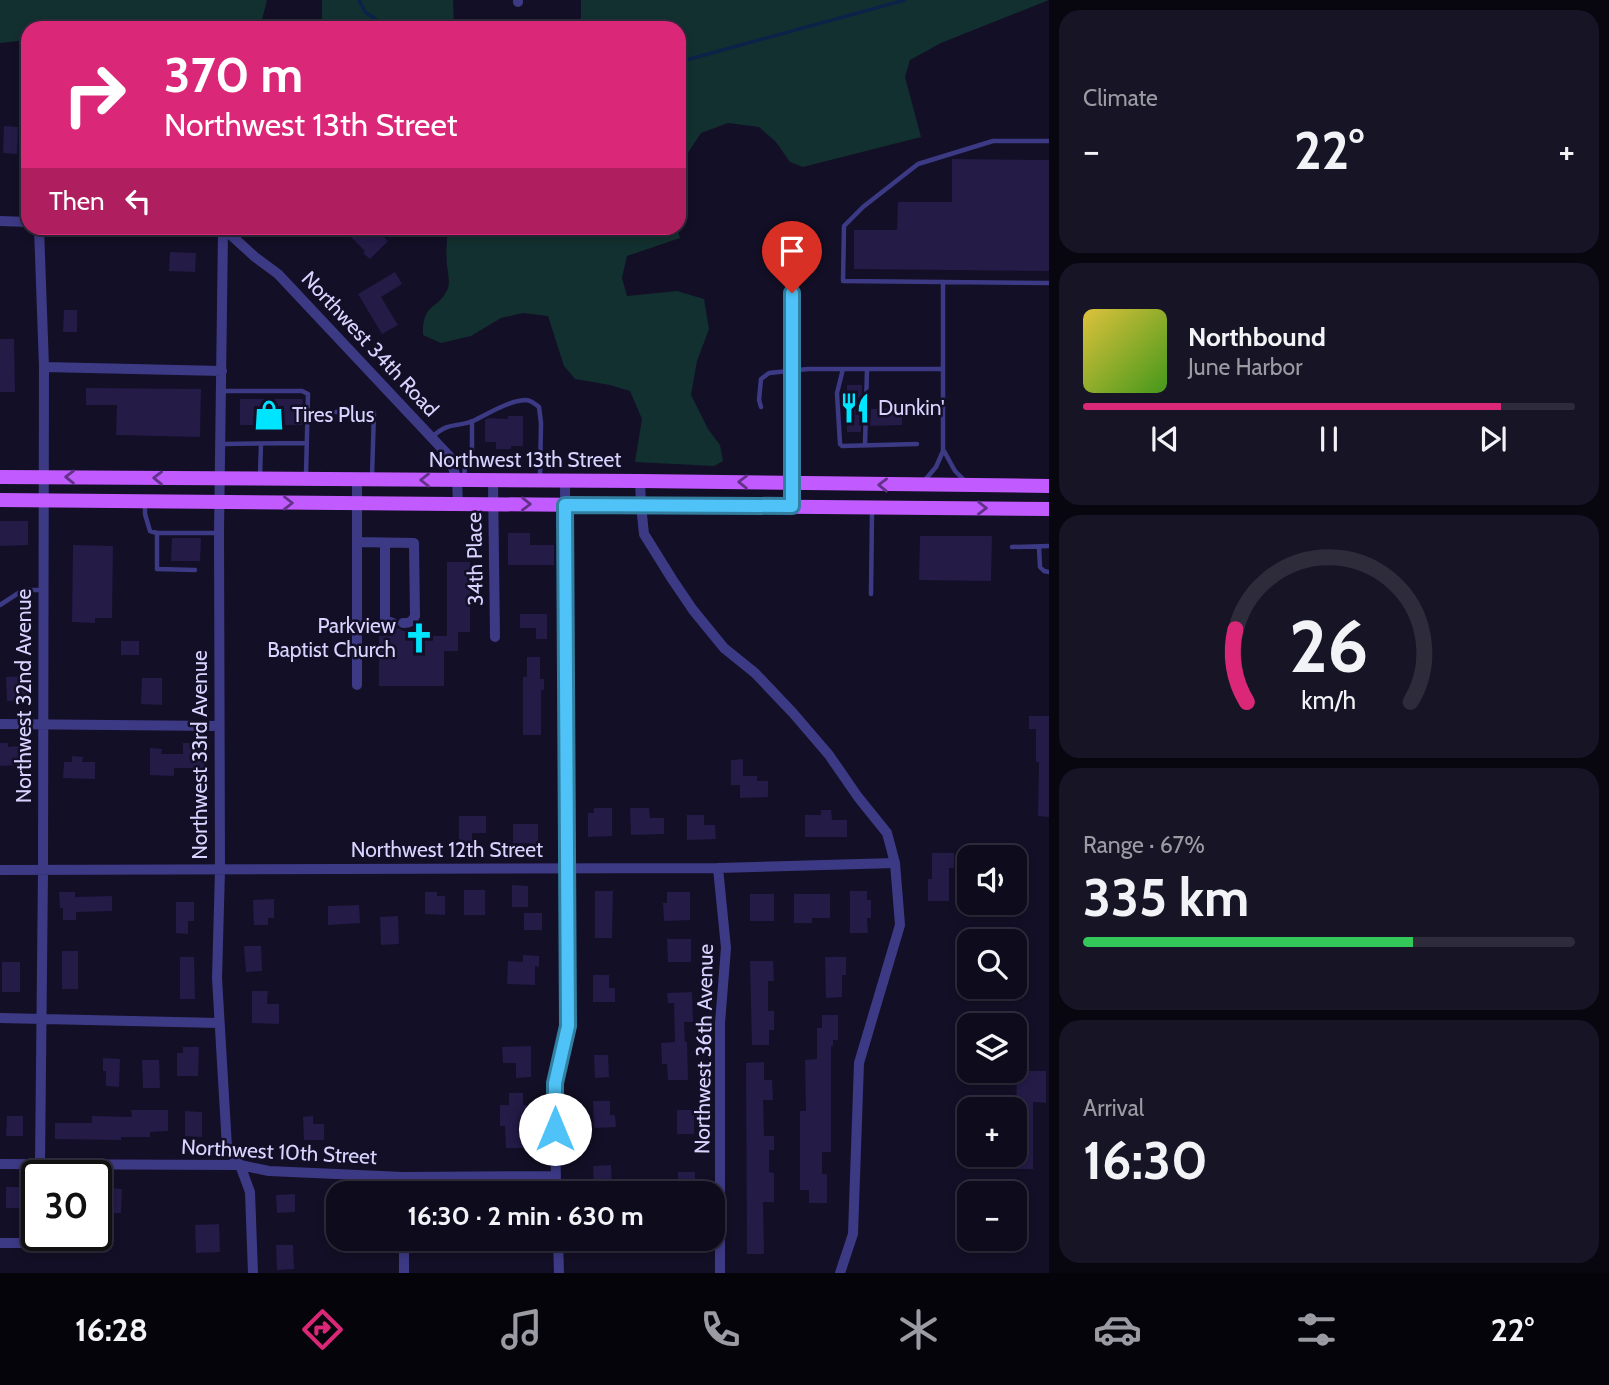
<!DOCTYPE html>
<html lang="en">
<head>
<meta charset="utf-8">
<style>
	:root { --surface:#0e0b1c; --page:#171425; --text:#f1f3f6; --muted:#9b9ba3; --line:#2e2b3b; --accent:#db2777 }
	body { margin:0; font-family:Cabin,sans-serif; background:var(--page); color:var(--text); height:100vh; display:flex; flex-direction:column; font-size:26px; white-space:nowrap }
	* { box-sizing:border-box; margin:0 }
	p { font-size:23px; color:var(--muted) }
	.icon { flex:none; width:38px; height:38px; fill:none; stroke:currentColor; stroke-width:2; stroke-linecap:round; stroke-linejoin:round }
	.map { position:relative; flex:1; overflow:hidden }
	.sheet { display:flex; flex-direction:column; gap:10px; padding:10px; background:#08060f; width:560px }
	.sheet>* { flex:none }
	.hud { position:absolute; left:21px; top:21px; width:665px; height:214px; border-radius:21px; box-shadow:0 4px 10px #0003,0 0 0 2px var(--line); background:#db2777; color:#fff; overflow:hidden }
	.fabs { position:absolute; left:957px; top:845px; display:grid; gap:14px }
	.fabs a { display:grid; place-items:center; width:70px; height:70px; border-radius:14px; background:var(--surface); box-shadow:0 4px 10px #0003,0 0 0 2px var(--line); font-size:35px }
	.speed { position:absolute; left:21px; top:1160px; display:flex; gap:14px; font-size:35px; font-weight:700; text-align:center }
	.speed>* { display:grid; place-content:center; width:91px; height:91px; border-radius:50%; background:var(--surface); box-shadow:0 4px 10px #0003,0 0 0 2px var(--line); line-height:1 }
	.speed .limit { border:4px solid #111; border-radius:10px; background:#fff; color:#111 }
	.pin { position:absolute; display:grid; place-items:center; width:60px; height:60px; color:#fff; margin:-72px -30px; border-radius:50% 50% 50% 0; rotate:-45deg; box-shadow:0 0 7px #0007 }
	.pin .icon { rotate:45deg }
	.me { position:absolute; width:77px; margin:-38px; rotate:0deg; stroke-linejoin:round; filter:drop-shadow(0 0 5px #0008) }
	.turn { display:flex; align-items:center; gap:24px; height:147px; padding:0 28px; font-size:32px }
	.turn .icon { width:91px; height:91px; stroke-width:2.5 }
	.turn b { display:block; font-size:49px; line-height:60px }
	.then { display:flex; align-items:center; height:66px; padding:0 28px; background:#0003; gap:14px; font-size:26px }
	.big { font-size:52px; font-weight:700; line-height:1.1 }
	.sheet .widget { flex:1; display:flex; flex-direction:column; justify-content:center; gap:10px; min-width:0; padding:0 24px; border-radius:21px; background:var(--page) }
	.sheet .dial { align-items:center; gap:0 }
	.dial svg { height:182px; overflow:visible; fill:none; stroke:var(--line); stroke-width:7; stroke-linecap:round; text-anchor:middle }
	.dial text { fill:var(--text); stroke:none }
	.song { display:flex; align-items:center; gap:21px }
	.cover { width:84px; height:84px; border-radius:10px; background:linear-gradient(135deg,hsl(50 70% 55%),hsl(100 70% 35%)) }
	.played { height:7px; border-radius:4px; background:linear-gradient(90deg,var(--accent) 85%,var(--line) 85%) }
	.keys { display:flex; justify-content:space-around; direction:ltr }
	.heat { display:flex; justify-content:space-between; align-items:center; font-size:38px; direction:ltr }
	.charge { height:10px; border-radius:5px; background:linear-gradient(90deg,#34c759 67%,var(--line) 0) }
	.trip { position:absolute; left:326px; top:1181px; width:399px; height:70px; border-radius:21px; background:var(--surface); box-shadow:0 4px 10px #0003,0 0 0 2px var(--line); font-weight:700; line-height:70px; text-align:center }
	.menu { display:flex; height:112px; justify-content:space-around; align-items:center; background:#06040b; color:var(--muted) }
	.menu .icon { width:49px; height:49px }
	.menu .selected { color:var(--accent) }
	.menu b { font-size:32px; color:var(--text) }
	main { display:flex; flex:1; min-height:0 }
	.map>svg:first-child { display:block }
</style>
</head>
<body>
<main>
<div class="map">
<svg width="1049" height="1273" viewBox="0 0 1049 1273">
	<rect width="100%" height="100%" fill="#130f26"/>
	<path fill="#12302f" d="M0 0H267L260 28H28V40L0 43Z
		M322 0H453L454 28H322Z
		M581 0H1049L941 43 910 60 905 77 921 137 803 167 790 162 776 142 759 127 728 123 701 133 679 166V28H581Z
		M449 228H677L680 238 627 256 622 278 627 296 677 291 704 299 709 329 697 361 691 395 708 429 720 445 723 461 714 466 635 462 642 419 630 391 610 385 575 379 564 366 548 316 523 313 501 318 471 336 441 343 423 335C422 301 439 311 448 288 450 282 448 273 447 266 446 253 446 241 449 228Z"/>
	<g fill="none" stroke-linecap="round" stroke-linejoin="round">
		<path stroke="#0c2248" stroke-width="3.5" d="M359 0 365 12 389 28
			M679 62 905 0"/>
	</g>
	<path fill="#241b47" d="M4 126 18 127 17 154 3 153Z
		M952 159 1049 160V271L854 269V230H897L898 202H952Z
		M352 228H385L380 233 388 241 370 259 363 253 365 251 347 233Z
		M170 252 196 253 195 272 169 271Z
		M395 272 402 284 381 297 398 325 382 334 358 294Z
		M64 310H77V332H63Z
		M0 339H14L15 392H0Z
		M847 385H862L861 432H847Z
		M86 388 201 389 200 437 116 435 117 405H86Z
		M240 399H303L302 425H240Z
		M902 408V425L870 426 871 409Z
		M508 416H523V446H511V449H496V442H485V420L489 418 508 419Z
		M0 521H28V545L0 546Z
		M508 533H530V545H554V565H508Z
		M920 536H992L991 581 919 580Z
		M172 538H201L200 561H171Z
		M73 545 113 546 112 618H95V623L72 622Z
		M447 562H470V632H458V651H444V686H379V636H393V630L398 628 403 631H412V636H447Z
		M520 614H547V639H536V628H520Z
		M121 641H139V655H121Z
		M527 657H540V679H544V690H541V735H523V677H527Z
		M28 676 29 700 7 701 6 677Z
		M142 678H162V705L141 704Z
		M1029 716H1049V817L1038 816 1039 762H1036V729H1029Z
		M0 743H8V747L19 746 20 765 0 766Z
		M183 743H204V768H174V776L150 775V748L162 749 161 754H183Z
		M72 756 83 757 82 762H95V779L63 778 64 762H72Z
		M743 759V776H757V781H768V797L740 798V785H731V760Z
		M594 808H612V836L588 837V813H594Z
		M630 808H649L650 818H664V834L631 835Z
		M821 810H831L832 820H847V837H805V815H821Z
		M687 815H704V825H715L716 839 687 840Z
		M459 816H486V833H472V843H459Z
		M513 824H538V844L513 843Z
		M932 853H954V868H949V901H928V879H932Z
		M512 885 528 886V907H512Z
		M464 890H485V915H464Z
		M595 891H613L612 938H595Z
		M850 891H867V900H871V918H867L868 933H850Z
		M59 892H75V897L112 896V911L76 912V920H63V908H60Z
		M425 892H437V896H445V915L425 914Z
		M667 892H690V920L664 921 663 903H667Z
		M750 894H774V921H750Z
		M794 894H830V918H812V923H794Z
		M274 899V918H268V925H254L253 900Z
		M176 902H194V921H188V934L176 933Z
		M359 905 360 923 328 925V906Z
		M524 913H542V930H524Z
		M398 916 399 944 381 945 380 917Z
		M667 939H691V962H668Z
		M244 946H261L262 971 246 972Z
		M62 951H78V989H62Z
		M523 955 539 956V967L535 966V985L507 984 508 961 523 962Z
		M180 957H194L195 999H180Z
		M825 957H846V975H842V997L826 998Z
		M750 961H773L774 981H768V1011H774V1030H769V1045H752Z
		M2 962H20V992H2Z
		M593 975H609V988H615V1002H593Z
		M252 991H268L267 1004H279V1024L252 1023Z
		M692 992 693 1022H684L685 1042H687L688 1080H668L667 1064H662L661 1043 675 1042 674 1003H668L667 993Z
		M822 1015H838V1040H833V1046H831V1152H822V1174H827V1203H809V1190H800V1111H806L805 1060 817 1059V1028H822Z
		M531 1046V1077L516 1078V1063H503L502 1047Z
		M183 1047H199L198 1076H177V1053H183Z
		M594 1055H608L609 1077 595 1078Z
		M103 1058 120 1059 119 1087 106 1086V1071H103Z
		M142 1060H159L160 1088H143Z
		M764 1062V1080H772L773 1100H763L764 1136H774V1150H769V1172L774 1173V1202H763L764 1254H747L746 1063Z
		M1017 1071H1046V1103L1033 1102V1169H1007L1006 1155H1015Z
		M509 1093H523V1105H527L528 1148H506L505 1126H500V1105H509Z
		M593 1101H610V1115H615L616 1127 594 1128Z
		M131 1110H168V1131L150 1132V1137H121V1140L55 1139V1123H92V1116L132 1117Z
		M677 1110H694V1134H677Z
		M185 1111 202 1112V1137L185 1136Z
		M7 1116H23V1136H6Z
		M313 1116V1124H324V1140H304L303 1117Z
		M611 1165 612 1194H594L593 1166Z
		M678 1172H695V1192H678Z
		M6 1187H32V1208H6Z
		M106 1188 122 1189 121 1213H105Z
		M295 1194V1212L277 1213 276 1195Z
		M219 1224 220 1252 196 1253 195 1225Z
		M276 1245H293L294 1269 277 1270Z"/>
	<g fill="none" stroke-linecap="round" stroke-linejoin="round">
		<path stroke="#3d3a85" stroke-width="4.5" d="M1049 141H993L918 164 863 207 844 226 843 281 1049 283
			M843 369 837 393 840 444 842 446 917 444
			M221 391H302L308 394 306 475
			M761 407 759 400 761 379 769 373 808 369H943
			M336 412H374L372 476
			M433 436C450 421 456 428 473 421 488 414 508 401 525 400 531 400 534 403 539 407L541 423 540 477
			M221 444 307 443
			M865 445 867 369
			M944 451 955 471 965 481
			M260 475 261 444
			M464 476 466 459 472 451V421
			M925 480 936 467 943 451V283
			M145 505V514L150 531 157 533H219
			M157 533V569L195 570
			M1012 547 1049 546
			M1039 547 1040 567 1044 571 1049 572
			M871 594 872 511
			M0 605 23 590H42"/>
		<path stroke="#3d3a85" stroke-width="10" d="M518 2V0
			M0 221 28 222
			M39 228 44 367 43 871 40 1165
			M203 228 223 231 232 236 255 257 278 274 449 456 457 480 458 504
			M223 231 219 533 220 870 217 978 227 1147 240 1165 250 1192 253 1273
			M44 367 222 371
			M493 481 495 637
			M640 481 641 505 644 534 672 579 693 610 724 648 755 673 793 713 829 755 858 797 887 833 895 863 900 925 859 1063 853 1234 840 1273
			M792 506V244
			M357 542 414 543 415 616C412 622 410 623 403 623
			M385 543V618L387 621 393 623
			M357 685V480
			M0 724 219 726
			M718 868 726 948 720 1023V1273
			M0 870 718 868 895 863
			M0 1018 219 1023
			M0 1164 240 1165 269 1171 403 1177 556 1176
			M403 1177V1194
			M556 1194 555 1083 568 1026 565 481
			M404 1239V1273
			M558 1239 559 1273
			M0 1243H40"/>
		<path stroke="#c25bff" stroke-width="14" d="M0 477 640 481 1049 486
			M0 500 1049 509"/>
	</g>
	<defs><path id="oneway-chevron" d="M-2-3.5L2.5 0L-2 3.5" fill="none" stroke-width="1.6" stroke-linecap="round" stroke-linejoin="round" transform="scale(1.75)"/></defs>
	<g stroke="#623188">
		<use href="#oneway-chevron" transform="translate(70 477) rotate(-179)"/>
		<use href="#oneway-chevron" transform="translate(158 478) rotate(-179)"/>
		<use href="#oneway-chevron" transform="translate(425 480) rotate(-180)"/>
		<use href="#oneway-chevron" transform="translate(743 482) rotate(-179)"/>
		<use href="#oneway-chevron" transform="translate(883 485) rotate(-179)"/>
		<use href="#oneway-chevron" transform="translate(288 503)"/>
		<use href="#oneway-chevron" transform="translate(526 504) rotate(1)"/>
		<use href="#oneway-chevron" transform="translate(982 508) rotate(1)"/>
	</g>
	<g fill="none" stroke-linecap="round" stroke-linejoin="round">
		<g stroke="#337fa1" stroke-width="18">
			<path id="route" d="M555 1129V1083L568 1026 565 505 792 506V293"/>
		</g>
		<use href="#route" stroke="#4fc3f7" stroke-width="12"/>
	</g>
	<defs>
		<g id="restaurant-bare" transform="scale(2.415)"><path d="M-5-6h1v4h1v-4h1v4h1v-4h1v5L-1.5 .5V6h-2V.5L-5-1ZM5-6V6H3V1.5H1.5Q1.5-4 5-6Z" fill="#00e5ff" stroke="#130f26" stroke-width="2.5" paint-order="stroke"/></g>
		<g id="shop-bare" transform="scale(2.415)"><path d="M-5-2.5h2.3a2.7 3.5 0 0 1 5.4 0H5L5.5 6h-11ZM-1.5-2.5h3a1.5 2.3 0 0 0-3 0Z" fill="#00e5ff" stroke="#130f26" stroke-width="2.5" paint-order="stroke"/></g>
		<g id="church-bare" transform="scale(2.415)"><path d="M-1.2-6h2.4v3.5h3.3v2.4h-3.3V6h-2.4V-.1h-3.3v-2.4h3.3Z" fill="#00e5ff" stroke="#130f26" stroke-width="2.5" paint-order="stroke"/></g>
	</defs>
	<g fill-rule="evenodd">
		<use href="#restaurant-bare" x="855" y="408"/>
		<use href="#shop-bare" x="269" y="415"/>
		<use href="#church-bare" x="419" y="638"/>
	</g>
	<g text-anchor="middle" stroke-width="5" stroke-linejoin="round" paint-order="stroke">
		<g font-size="21" fill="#d9d4ff" stroke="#130f26">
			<text transform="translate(370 344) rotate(47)" y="7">Northwest 34th Road</text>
			<text x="525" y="467">Northwest 13th Street</text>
			<text transform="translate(475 559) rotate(-91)" y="7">34th Place</text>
			<text transform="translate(24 696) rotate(-90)" y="7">Northwest 32nd Avenue</text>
			<text transform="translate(200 755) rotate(-90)" y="7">Northwest 33rd Avenue</text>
			<text x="447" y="857">Northwest 12th Street</text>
			<text transform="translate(704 1049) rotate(-89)" y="7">Northwest 36th Avenue</text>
			<text transform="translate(279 1152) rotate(3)" y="7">Northwest 10th Street</text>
		</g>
		<g font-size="21" fill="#d9d4ff" stroke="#130f26" text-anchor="start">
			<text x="878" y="415">Dunkin'</text>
			<text x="292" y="422">Tires Plus</text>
			<text x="396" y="633" text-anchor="end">Parkview<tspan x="396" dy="24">Baptist Church</tspan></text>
		</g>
	</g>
</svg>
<div class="fabs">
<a><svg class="icon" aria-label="sound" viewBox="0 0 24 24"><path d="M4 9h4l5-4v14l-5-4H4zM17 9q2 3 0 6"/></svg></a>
<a><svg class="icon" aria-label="search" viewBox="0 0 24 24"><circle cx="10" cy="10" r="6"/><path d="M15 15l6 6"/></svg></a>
<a><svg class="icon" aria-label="layers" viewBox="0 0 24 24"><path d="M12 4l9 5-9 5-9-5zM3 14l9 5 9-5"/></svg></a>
<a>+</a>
<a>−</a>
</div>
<div class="speed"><div class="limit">30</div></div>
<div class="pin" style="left:792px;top:293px;background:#d93025"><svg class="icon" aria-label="arrive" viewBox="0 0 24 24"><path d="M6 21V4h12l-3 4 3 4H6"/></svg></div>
<svg class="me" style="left:555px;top:1129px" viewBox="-20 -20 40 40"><circle r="19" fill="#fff"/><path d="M0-13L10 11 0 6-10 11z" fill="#4fc3f7"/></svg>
<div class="trip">16:30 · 2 min · 630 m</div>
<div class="hud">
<div class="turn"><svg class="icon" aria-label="right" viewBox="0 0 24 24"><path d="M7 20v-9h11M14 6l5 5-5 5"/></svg><div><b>370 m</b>Northwest 13th Street</div></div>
<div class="then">Then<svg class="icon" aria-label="left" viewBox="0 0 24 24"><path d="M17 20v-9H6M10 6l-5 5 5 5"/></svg></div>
</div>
</div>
<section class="sheet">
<div class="widget"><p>Climate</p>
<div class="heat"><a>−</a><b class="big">22°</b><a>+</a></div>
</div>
<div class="widget">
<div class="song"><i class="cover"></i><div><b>Northbound</b><p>June Harbor</p></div></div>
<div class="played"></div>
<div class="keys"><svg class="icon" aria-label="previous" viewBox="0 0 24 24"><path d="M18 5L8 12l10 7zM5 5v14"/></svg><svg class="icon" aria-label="pause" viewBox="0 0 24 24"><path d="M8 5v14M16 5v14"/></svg><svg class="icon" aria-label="next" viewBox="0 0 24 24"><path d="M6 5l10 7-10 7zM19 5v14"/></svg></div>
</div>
<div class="widget dial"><svg viewBox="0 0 100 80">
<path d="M14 69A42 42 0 1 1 86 69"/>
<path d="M14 69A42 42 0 0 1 9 37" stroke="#db2777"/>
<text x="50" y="56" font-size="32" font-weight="700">26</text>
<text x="50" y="72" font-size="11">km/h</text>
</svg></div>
<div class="widget"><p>Range · 67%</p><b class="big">335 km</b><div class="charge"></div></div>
<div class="widget"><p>Arrival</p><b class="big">16:30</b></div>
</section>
</main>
<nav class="menu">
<b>16:28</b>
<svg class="icon selected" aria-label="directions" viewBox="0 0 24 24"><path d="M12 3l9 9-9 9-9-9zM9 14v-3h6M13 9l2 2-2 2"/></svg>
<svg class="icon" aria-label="music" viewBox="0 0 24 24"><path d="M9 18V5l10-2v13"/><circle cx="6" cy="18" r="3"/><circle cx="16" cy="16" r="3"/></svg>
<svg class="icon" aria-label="phone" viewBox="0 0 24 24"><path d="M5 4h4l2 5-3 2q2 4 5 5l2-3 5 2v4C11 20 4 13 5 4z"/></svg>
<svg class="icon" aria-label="climate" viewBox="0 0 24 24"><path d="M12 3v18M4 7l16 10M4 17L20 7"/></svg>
<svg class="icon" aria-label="car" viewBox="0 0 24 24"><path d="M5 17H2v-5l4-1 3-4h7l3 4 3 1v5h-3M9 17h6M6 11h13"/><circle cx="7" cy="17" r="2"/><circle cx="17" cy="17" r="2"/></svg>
<svg class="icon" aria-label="filters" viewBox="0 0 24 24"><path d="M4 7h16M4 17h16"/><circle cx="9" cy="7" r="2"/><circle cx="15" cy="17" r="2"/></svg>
<b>22°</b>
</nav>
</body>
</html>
